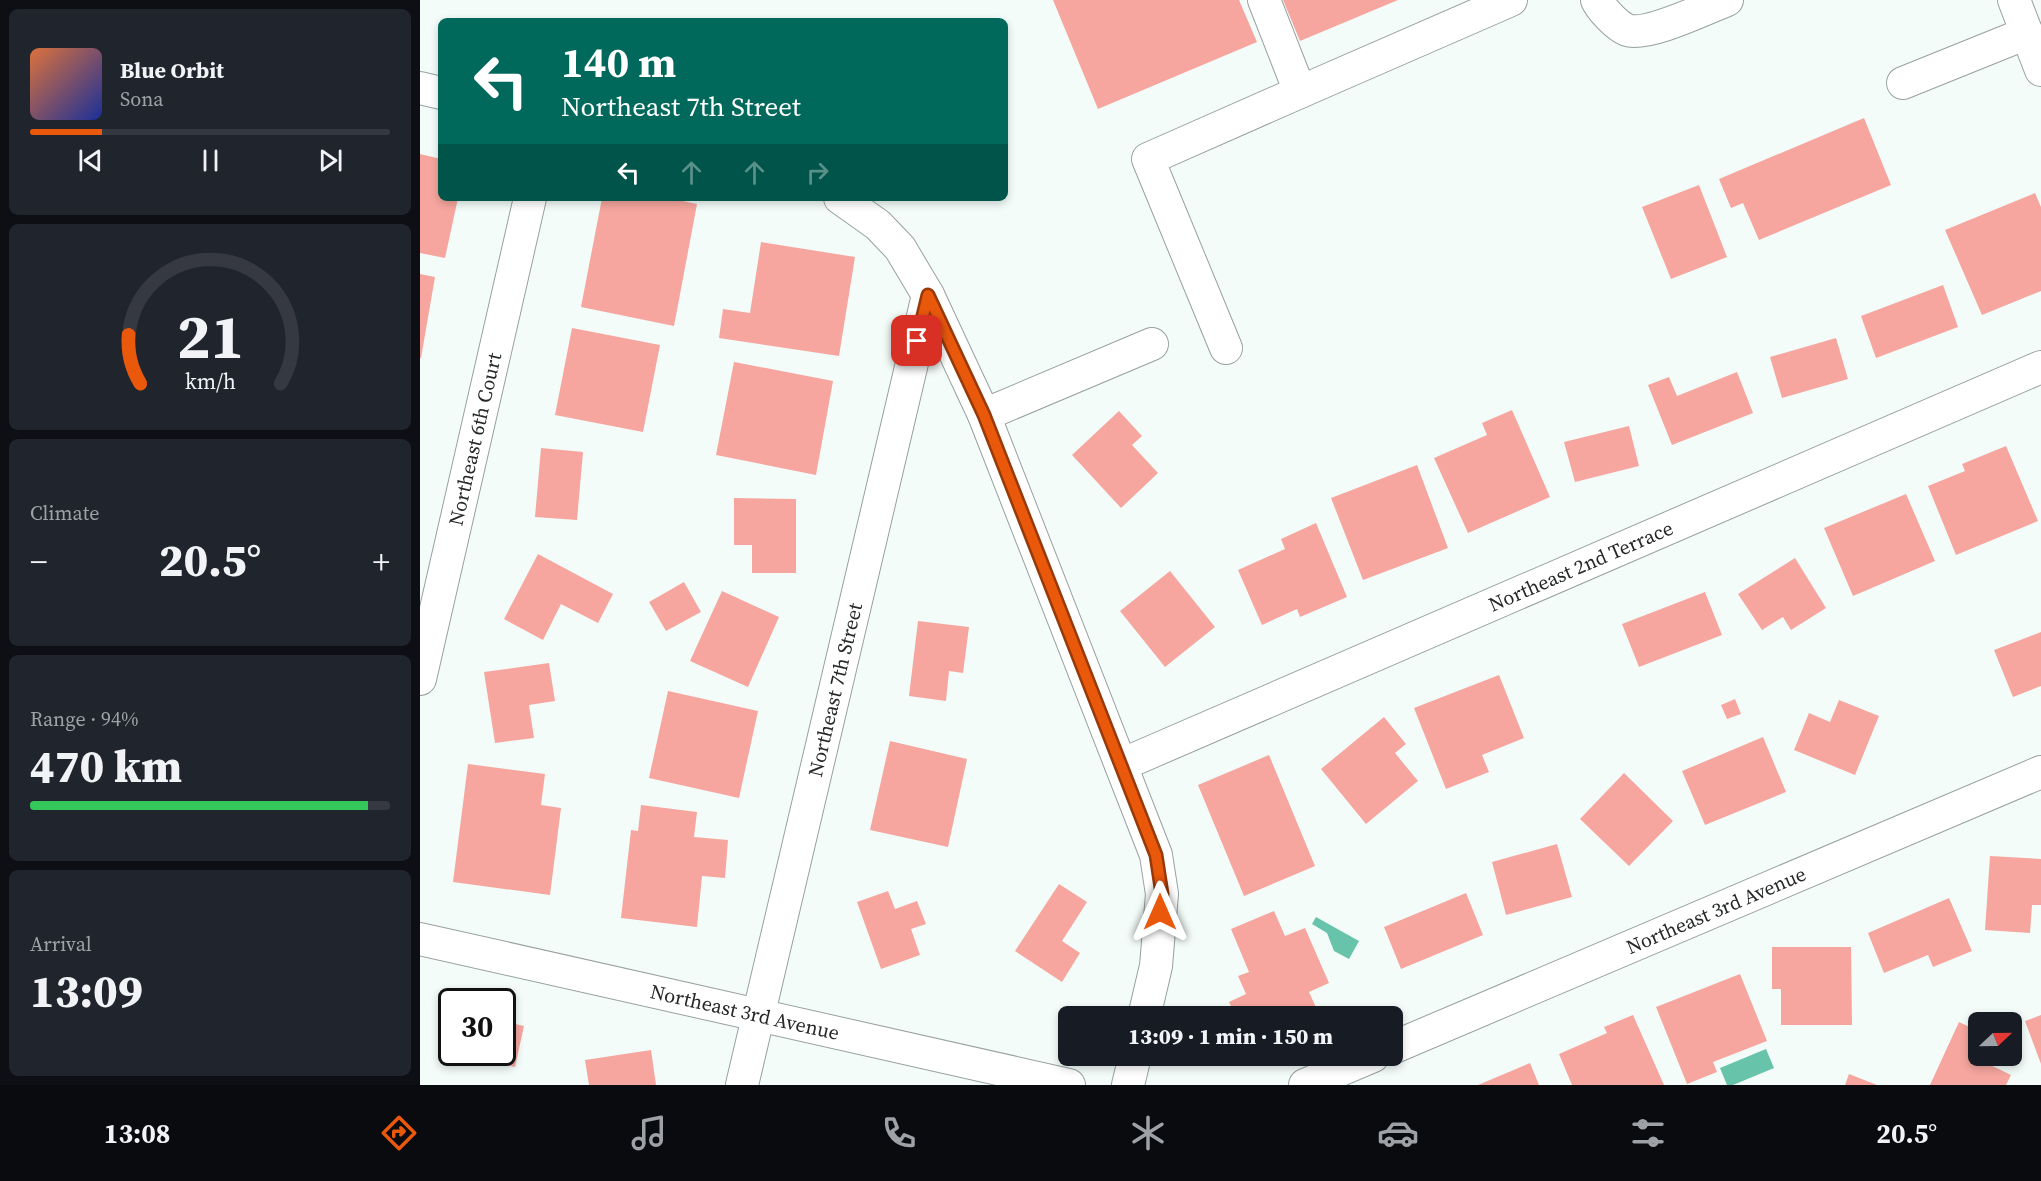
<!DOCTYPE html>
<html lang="en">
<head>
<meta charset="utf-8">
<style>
	:root { --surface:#171b24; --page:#20242c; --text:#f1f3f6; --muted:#9ea1a6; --line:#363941; --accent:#ea580c }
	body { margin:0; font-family:"Source Serif 4",serif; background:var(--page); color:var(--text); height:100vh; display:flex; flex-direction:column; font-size:22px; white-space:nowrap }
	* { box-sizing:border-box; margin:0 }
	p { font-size:20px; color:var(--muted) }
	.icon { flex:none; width:33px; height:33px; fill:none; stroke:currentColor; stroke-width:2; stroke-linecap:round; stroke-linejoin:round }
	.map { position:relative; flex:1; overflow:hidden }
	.sheet { display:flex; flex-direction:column; gap:9px; padding:9px; background:#0d0f14; width:420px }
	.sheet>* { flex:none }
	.guide { position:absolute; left:18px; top:18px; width:570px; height:183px; border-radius:9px; box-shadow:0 3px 9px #0003; background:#00695c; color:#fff; overflow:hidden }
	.needle { width:39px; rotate:68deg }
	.controls { position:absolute; left:1548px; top:1012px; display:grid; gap:12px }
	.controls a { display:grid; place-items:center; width:54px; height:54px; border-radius:9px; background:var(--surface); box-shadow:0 3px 9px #0003; font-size:30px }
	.speed { position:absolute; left:18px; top:988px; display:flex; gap:12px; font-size:30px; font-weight:700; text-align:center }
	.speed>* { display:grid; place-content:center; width:78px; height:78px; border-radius:50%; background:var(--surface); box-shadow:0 3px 9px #0003; line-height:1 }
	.speed .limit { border:3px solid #111; border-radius:9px; background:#fff; color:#111 }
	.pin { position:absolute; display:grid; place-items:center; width:51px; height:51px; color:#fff; margin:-26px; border-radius:12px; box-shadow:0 3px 9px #0006 }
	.me { position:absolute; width:66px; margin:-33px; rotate:0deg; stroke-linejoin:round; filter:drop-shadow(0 0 4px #0008) }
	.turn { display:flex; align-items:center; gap:21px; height:126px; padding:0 24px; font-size:27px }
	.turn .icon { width:78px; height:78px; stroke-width:2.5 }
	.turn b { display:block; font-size:42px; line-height:51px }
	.lanes { display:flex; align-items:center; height:57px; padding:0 24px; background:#0003; justify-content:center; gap:30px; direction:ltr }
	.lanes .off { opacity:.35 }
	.big { font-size:45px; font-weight:800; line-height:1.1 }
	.sheet .widget { flex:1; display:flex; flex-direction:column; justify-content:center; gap:9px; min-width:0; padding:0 21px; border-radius:9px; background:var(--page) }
	.sheet .dial { align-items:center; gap:0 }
	.dial svg { height:156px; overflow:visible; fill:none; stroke:var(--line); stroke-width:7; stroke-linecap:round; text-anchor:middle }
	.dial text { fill:var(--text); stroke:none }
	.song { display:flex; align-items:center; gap:18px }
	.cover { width:72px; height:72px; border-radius:9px; background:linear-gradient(135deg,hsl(20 70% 55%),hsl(230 70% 35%)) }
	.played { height:6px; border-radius:3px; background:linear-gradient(90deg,var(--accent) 20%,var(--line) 20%) }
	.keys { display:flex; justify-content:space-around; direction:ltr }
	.heat { display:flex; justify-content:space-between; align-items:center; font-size:33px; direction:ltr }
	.charge { height:9px; border-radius:4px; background:linear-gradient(90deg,#34c759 94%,var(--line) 0) }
	.trip { position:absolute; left:638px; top:1006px; width:345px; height:60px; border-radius:9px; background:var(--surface); box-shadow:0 3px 9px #0003; font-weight:800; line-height:60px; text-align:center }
	.tabs { display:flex; height:96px; justify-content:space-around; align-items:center; background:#090b0e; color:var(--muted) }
	.tabs .icon { width:42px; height:42px }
	.tabs .current { color:var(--accent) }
	.tabs b { font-size:27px; color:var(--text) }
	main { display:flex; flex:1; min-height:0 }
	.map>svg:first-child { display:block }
</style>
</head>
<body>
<main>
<section class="sheet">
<div class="widget">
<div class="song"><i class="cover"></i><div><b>Blue Orbit</b><p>Sona</p></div></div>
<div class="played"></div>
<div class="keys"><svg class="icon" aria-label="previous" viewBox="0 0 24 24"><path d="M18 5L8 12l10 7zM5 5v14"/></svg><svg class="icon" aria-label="pause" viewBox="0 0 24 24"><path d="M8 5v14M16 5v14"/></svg><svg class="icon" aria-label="next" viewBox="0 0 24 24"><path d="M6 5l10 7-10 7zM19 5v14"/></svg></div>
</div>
<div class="widget dial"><svg viewBox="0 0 100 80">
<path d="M14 69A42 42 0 1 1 86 69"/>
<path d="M14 69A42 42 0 0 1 8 44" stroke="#ea580c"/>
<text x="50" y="56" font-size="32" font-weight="700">21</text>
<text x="50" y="72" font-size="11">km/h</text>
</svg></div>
<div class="widget"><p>Climate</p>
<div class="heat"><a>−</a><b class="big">20.5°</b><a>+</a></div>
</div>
<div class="widget"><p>Range · 94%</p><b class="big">470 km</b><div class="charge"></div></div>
<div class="widget"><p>Arrival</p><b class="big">13:09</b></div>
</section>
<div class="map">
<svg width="1621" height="1085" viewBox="0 0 1621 1085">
	<rect width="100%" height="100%" fill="#f3fcf9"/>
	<path fill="#67c3aa" d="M896 917 939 941 929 959 914 951 907 933 892 924Z
		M1346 1049 1354 1068 1313 1085H1307L1300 1068Z"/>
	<path fill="#f6a69f" d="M633 0H819L837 42 678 109Z
		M863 0H978L880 41Z
		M1444 118 1471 185 1339 240 1323 203 1311 208 1299 179Z
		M0 154 21 159V198H38L25 258 0 253Z
		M1279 185 1307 257 1251 279 1222 207Z
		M1615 193 1621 207V291L1562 315 1525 230Z
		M182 198H249L277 204 254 326 161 307Z
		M341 242 435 257 419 356 299 338 303 309 330 313Z
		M0 274 15 277 1 358H0Z
		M1523 285 1538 327 1456 358 1441 316Z
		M152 328 240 345 223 432 135 415Z
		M1416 338 1428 379 1362 398 1350 357Z
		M314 362 413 381 396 475 296 455Z
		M1317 372 1333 413 1252 445 1228 385 1249 377 1257 396Z
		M1092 410 1130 497 1048 533 1014 458 1067 435 1062 423Z
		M699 411 722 436 712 445 738 473 701 508 652 455Z
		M1209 426 1219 466 1155 482 1144 442Z
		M1586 446 1618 521 1536 555 1508 486 1545 471 1542 464Z
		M121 448 163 452 157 520 115 517Z
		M997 465 1028 548 943 580 911 498Z
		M1486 494 1515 561 1433 596 1404 528Z
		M314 498 376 499V573H332V545H314Z
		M896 523 927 597 880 617 877 609 842 625 818 570 865 549 861 539Z
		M118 554 193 594 178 623 141 604 123 640 84 619Z
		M1375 558 1406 608 1371 630 1363 617 1342 630 1318 594Z
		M750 571 795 627 745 667 700 611Z
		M264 582 281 612 246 631 229 602Z
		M302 591 359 617 328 687 270 661Z
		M1285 592 1302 635 1219 667 1202 624Z
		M498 621 549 627 543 673 529 671 526 701 489 696Z
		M1621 632V686L1593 697 1574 650Z
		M129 663 135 701 109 705 114 738 75 743 64 672Z
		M1079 675 1104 738 1062 755 1069 772 1026 789 994 708Z
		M248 691 338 711 319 798 229 778Z
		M1315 699 1321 714 1307 719 1301 705Z
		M1419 700 1459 716 1435 775 1374 750 1389 713 1410 722Z
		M964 717 986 744 975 753 998 781 946 824 901 769Z
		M1343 737 1366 792 1285 825 1262 771Z
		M470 741 547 759 528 847 450 830Z
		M849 755 895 866 824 896 778 785Z
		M48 764 125 774 121 805 141 808 130 895 33 882Z
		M1204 773 1253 821 1209 866 1160 819Z
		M221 805 277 812 274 837 308 840 305 878 282 876 277 927 201 918 211 830 218 831Z
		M1137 844 1152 897 1086 915 1072 862Z
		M1570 856 1621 859V905H1612L1610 933 1565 930Z
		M639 884 667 902 642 941 660 953 642 982 595 951Z
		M468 891 475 909 497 901 506 924 491 929 500 955 461 969 437 902Z
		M1046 893 1063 935 981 969 964 927Z
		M1529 898 1552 951 1513 967 1508 955 1464 973 1448 933Z
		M854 911 865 936 885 928 909 983 889 992 898 1012 885 1017H816L809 1002 826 994 818 976 829 972 811 929Z
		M1352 947H1431L1432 1025H1361V989H1352Z
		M1320 974 1347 1041 1293 1062 1297 1072 1267 1084 1236 1007Z
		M30 1011H32V1054L22 1052Z
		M1213 1015 1244 1085H1152L1139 1054 1187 1033 1184 1027Z
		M1621 1015V1064L1605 1021Z
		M82 1021 104 1026 95 1067 33 1054 82 1053Z
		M1539 1022 1558 1031V1059L1591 1075 1586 1085H1510Z
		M231 1050 236 1085H169L165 1060Z
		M1110 1063 1119 1085H1058Z
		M1429 1074 1457 1085H1425Z"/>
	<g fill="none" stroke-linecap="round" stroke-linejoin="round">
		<g stroke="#98a19e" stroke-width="34">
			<g id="minor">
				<path d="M844 0 880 92 1091 0"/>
				<path d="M1177 0C1181 9 1197 26 1207 30 1227 37 1286 8 1307 0"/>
				<path d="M1594 0 1621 70"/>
				<path d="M1483 83 1607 33"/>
				<path d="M0 88 21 93"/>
				<path d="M420 198 458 225 480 248 508 295 564 415 736 855 742 894 736 966 724 1017"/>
				<path d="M806 348 728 159 880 92"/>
				<path d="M564 415 732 344"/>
				<path id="s1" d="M0 679 110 198"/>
				<path id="s2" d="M701 765 1621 367"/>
				<path id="s3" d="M0 939 649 1085"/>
				<path id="s4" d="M972 1048 1621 772"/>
				<path id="s5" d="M322 1085 508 295"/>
				<path d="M708 1085 715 1056"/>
				<path d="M885 1085 953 1056"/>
			</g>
		</g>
		<use href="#minor" stroke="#fff" stroke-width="32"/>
	</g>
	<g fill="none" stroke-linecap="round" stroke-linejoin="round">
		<g stroke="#983908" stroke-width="15">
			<path id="route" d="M497 341 508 295 564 415 736 855 742 894 740 912"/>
		</g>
		<use href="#route" stroke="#ea580c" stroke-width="10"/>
	</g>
	<g text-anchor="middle" stroke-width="5" stroke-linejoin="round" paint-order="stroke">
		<g font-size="20" fill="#252827" stroke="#fff">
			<text dy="7" stroke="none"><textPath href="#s1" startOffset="246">Northeast 6th Court</textPath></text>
			<text dy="7" stroke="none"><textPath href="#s2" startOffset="501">Northeast 2nd Terrace</textPath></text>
			<text dy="7" stroke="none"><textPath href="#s5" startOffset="406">Northeast 7th Street</textPath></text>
			<text dy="7" stroke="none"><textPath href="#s4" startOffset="352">Northeast 3rd Avenue</textPath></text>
			<text dy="7" stroke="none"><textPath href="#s3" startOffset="333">Northeast 3rd Avenue</textPath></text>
		</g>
	</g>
</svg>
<div class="controls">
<a><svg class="needle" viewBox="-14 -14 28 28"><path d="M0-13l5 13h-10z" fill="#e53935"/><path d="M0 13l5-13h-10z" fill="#9ea1a6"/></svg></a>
</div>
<div class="speed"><div class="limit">30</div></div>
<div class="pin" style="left:497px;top:341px;background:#d93025"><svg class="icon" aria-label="arrive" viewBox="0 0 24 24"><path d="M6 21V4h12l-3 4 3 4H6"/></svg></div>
<svg class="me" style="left:740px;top:912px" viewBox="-20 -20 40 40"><path d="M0-17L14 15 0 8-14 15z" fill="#ea580c" stroke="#fff" stroke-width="4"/></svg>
<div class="trip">13:09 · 1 min · 150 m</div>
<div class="guide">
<div class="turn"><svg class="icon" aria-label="left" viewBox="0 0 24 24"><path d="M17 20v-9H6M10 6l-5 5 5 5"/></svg><div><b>140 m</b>Northeast 7th Street</div></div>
<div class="lanes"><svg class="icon" aria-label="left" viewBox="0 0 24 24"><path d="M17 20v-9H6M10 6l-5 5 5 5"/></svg><svg class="icon off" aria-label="ahead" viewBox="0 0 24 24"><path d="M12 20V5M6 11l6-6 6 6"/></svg><svg class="icon off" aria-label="ahead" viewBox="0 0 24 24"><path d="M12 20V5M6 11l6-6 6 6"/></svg><svg class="icon off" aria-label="right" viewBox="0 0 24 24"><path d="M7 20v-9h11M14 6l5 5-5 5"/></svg></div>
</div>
</div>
</main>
<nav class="tabs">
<b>13:08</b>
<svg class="icon current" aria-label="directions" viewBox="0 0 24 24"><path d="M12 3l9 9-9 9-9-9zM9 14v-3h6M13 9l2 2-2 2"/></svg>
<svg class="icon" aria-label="music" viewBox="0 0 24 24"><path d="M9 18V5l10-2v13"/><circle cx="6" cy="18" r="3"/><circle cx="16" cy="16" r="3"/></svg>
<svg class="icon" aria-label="phone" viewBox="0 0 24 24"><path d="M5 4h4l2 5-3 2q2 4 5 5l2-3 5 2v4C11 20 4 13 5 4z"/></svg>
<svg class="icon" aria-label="climate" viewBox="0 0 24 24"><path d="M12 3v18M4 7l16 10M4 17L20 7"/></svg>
<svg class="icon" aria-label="car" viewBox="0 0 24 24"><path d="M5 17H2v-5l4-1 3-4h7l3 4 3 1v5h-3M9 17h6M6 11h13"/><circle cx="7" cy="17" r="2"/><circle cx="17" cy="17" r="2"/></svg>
<svg class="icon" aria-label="filters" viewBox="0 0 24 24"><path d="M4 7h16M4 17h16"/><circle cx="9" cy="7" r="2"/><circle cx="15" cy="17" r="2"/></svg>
<b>20.5°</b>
</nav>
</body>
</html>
